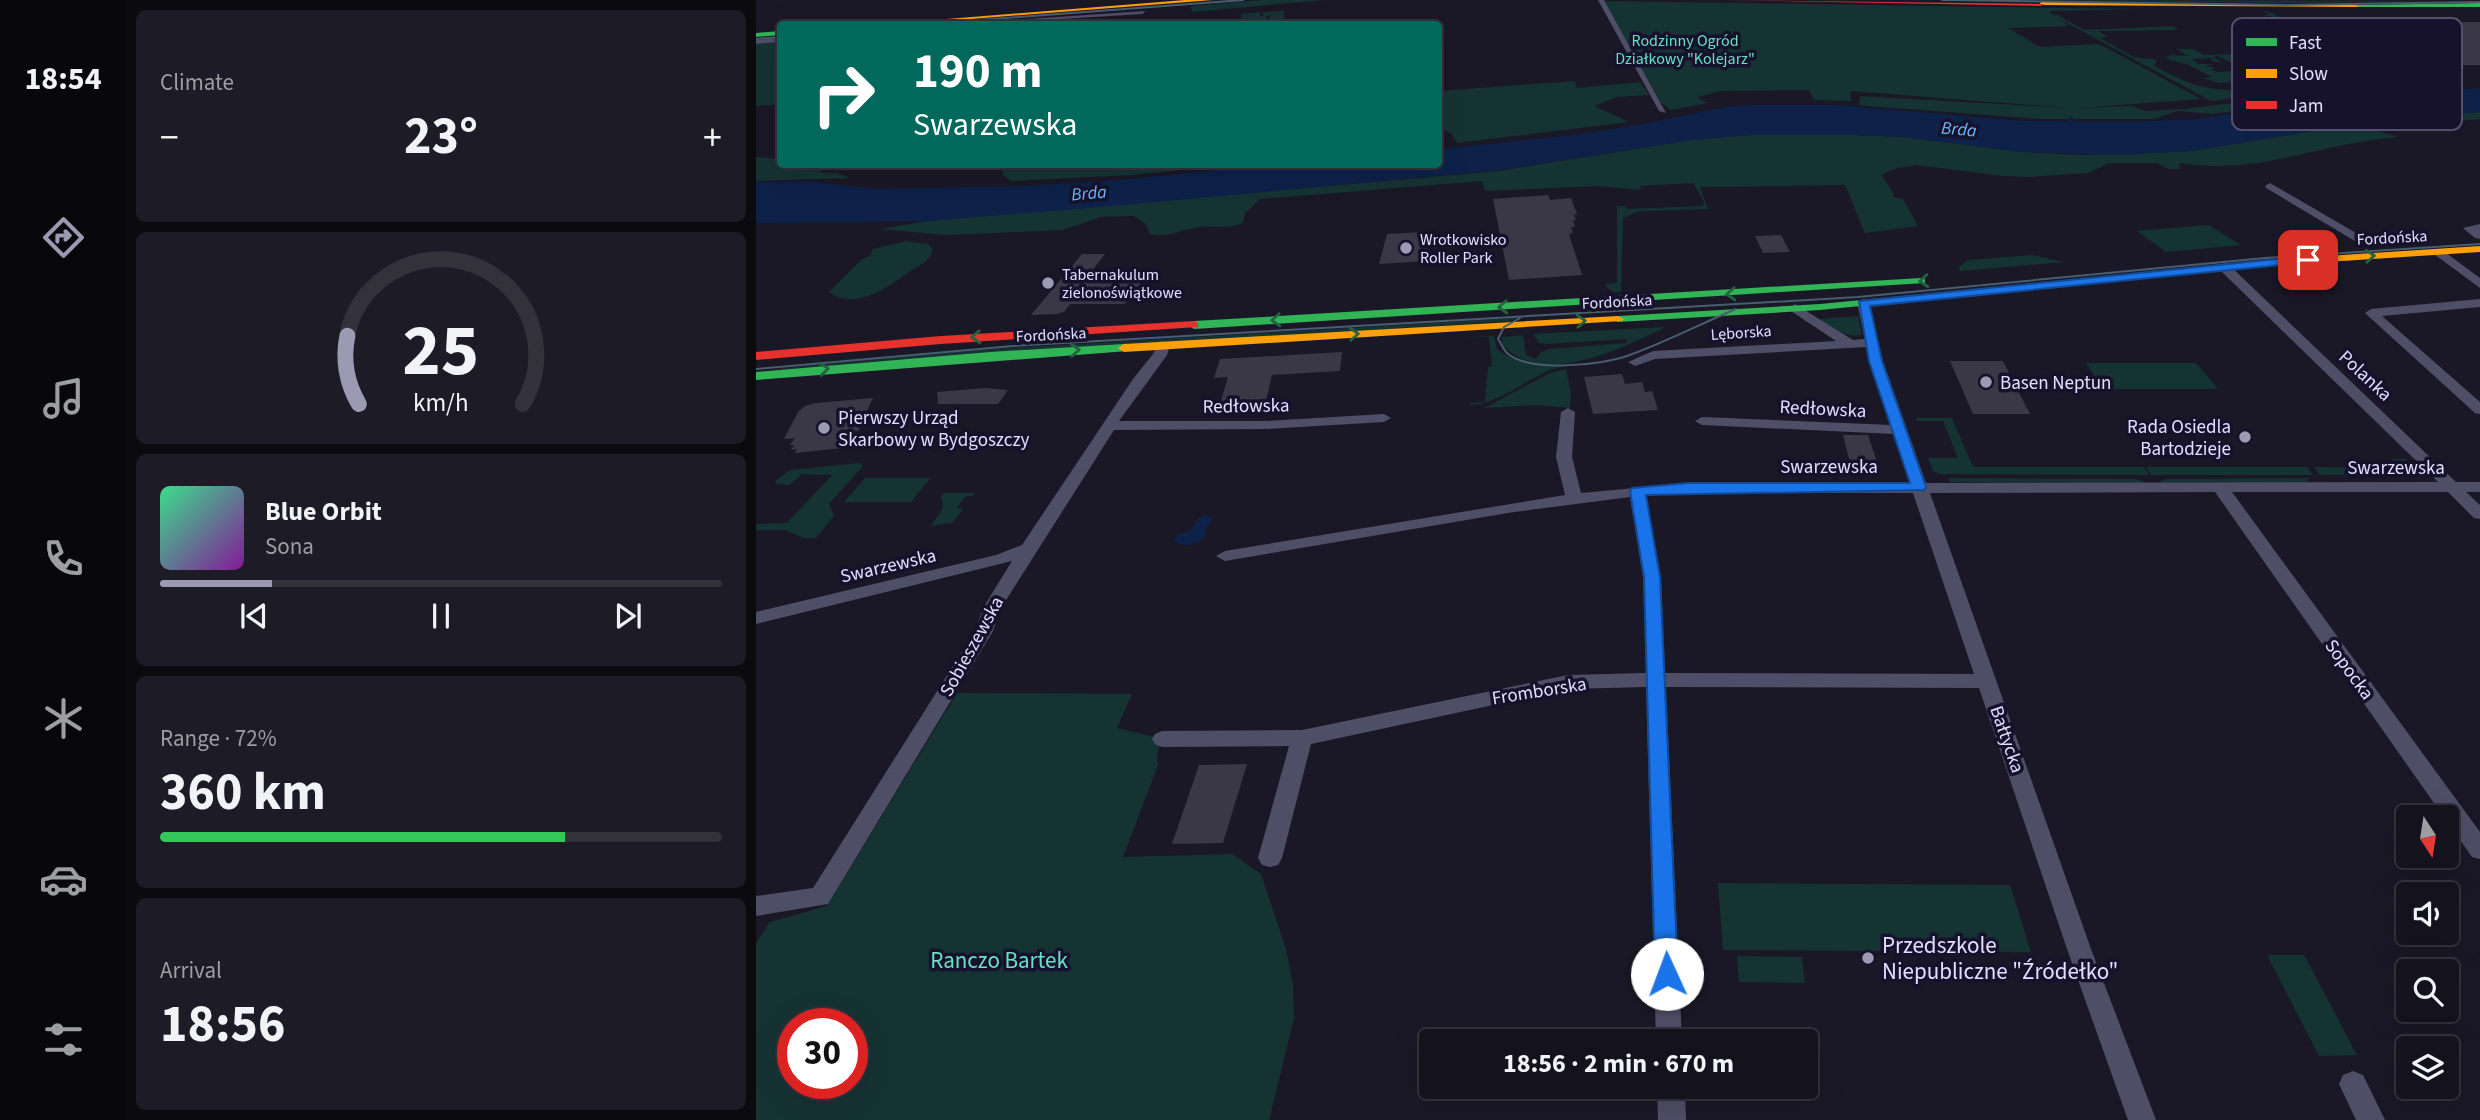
<!DOCTYPE html>
<html lang="en">
<head>
<meta charset="utf-8">
<style>
	:root { --surface:#14121c; --page:#1d1b25; --text:#f1f3f6; --muted:#9d9ea3; --line:#33323b; --accent:#9c99b3 }
	body { margin:0; font-family:"Source Sans 3",sans-serif; background:var(--page); color:var(--text); height:100vh; display:flex; flex-direction:column; font-size:26px; white-space:nowrap }
	* { box-sizing:border-box; margin:0 }
	p { font-size:23px; color:var(--muted) }
	.icon { flex:none; width:38px; height:38px; fill:none; stroke:currentColor; stroke-width:2; stroke-linecap:round; stroke-linejoin:round }
	.map { position:relative; flex:1; overflow:hidden }
	.drawer { display:flex; flex-direction:column; gap:10px; padding:10px; background:#0b0a0f; width:630px }
	.drawer>* { flex:none }
	.top-card { position:absolute; left:21px; top:21px; width:665px; height:147px; border-radius:7px; box-shadow:0 7px 28px #0002,0 0 0 2px var(--line); background:#00695c; color:#fff; overflow:hidden }
	.needle { width:46px; rotate:168deg }
	.fabs { position:absolute; left:1640px; top:805px; display:grid; gap:14px }
	.fabs a { display:grid; place-items:center; width:63px; height:63px; border-radius:7px; background:var(--surface); box-shadow:0 7px 28px #0002,0 0 0 2px var(--line); font-size:35px }
	.speed { position:absolute; left:21px; top:1008px; display:flex; gap:14px; font-size:35px; font-weight:700; text-align:center }
	.speed>* { display:grid; place-content:center; width:91px; height:91px; border-radius:50%; background:var(--surface); box-shadow:0 7px 28px #0002,0 0 0 2px var(--line); line-height:1 }
	.speed .limit { border:10px solid #d22; background:#fff; color:#111 }
	.pin { position:absolute; display:grid; place-items:center; width:60px; height:60px; color:#fff; margin:-30px; border-radius:14px; box-shadow:0 4px 10px #0006 }
	.me { position:absolute; width:77px; margin:-38px; rotate:358deg; stroke-linejoin:round; filter:drop-shadow(0 0 5px #0008) }
	.turn { display:flex; align-items:center; gap:24px; height:147px; padding:0 21px; font-size:32px }
	.turn .icon { width:91px; height:91px; stroke-width:2.5 }
	.turn b { display:block; font-size:49px; line-height:60px }
	.big { font-size:52px; font-weight:700; line-height:1.1 }
	.drawer .widget { flex:1; display:flex; flex-direction:column; justify-content:center; gap:10px; min-width:0; padding:0 24px; border-radius:10px; background:var(--page) }
	.drawer .dial { align-items:center; gap:0 }
	.dial svg { height:182px; overflow:visible; fill:none; stroke:var(--line); stroke-width:7; stroke-linecap:round; text-anchor:middle }
	.dial text { fill:var(--text); stroke:none }
	.song { display:flex; align-items:center; gap:21px }
	.cover { width:84px; height:84px; border-radius:10px; background:linear-gradient(135deg,hsl(150 70% 55%),hsl(290 70% 35%)) }
	.played { height:7px; border-radius:4px; background:linear-gradient(90deg,var(--accent) 20%,var(--line) 20%) }
	.keys { display:flex; justify-content:space-around; direction:ltr }
	.heat { display:flex; justify-content:space-between; align-items:center; font-size:38px; direction:ltr }
	.charge { height:10px; border-radius:5px; background:linear-gradient(90deg,#34c759 72%,var(--line) 0) }
	.trip { position:absolute; left:663px; top:1029px; width:399px; height:70px; border-radius:7px; background:var(--surface); box-shadow:0 7px 28px #0002,0 0 0 2px var(--line); font-weight:700; line-height:70px; text-align:center }
	main { display:flex; flex:1; min-height:0 }
	.tabs { display:flex; flex-direction:column; width:126px; justify-content:space-around; align-items:center; background:#08070b; color:var(--muted) }
	.tabs .icon { width:49px; height:49px }
	.tabs .on { color:var(--accent) }
	.tabs b { font-size:32px; color:var(--text) }
	.map>svg:first-child { display:block }
</style>
</head>
<body>
<main>
<nav class="tabs">
<b>18:54</b>
<svg class="icon on" aria-label="directions" viewBox="0 0 24 24"><path d="M12 3l9 9-9 9-9-9zM9 14v-3h6M13 9l2 2-2 2"/></svg>
<svg class="icon" aria-label="music" viewBox="0 0 24 24"><path d="M9 18V5l10-2v13"/><circle cx="6" cy="18" r="3"/><circle cx="16" cy="16" r="3"/></svg>
<svg class="icon" aria-label="phone" viewBox="0 0 24 24"><path d="M5 4h4l2 5-3 2q2 4 5 5l2-3 5 2v4C11 20 4 13 5 4z"/></svg>
<svg class="icon" aria-label="climate" viewBox="0 0 24 24"><path d="M12 3v18M4 7l16 10M4 17L20 7"/></svg>
<svg class="icon" aria-label="car" viewBox="0 0 24 24"><path d="M5 17H2v-5l4-1 3-4h7l3 4 3 1v5h-3M9 17h6M6 11h13"/><circle cx="7" cy="17" r="2"/><circle cx="17" cy="17" r="2"/></svg>
<svg class="icon" aria-label="filters" viewBox="0 0 24 24"><path d="M4 7h16M4 17h16"/><circle cx="9" cy="7" r="2"/><circle cx="15" cy="17" r="2"/></svg>
</nav>
<section class="drawer">
<div class="widget"><p>Climate</p>
<div class="heat"><a>−</a><b class="big">23°</b><a>+</a></div>
</div>
<div class="widget dial"><svg viewBox="0 0 100 80">
<path d="M14 69A42 42 0 1 1 86 69"/>
<path d="M14 69A42 42 0 0 1 9 39" stroke="#9c99b3"/>
<text x="50" y="56" font-size="32" font-weight="700">25</text>
<text x="50" y="72" font-size="11">km/h</text>
</svg></div>
<div class="widget">
<div class="song"><i class="cover"></i><div><b>Blue Orbit</b><p>Sona</p></div></div>
<div class="played"></div>
<div class="keys"><svg class="icon" aria-label="previous" viewBox="0 0 24 24"><path d="M18 5L8 12l10 7zM5 5v14"/></svg><svg class="icon" aria-label="pause" viewBox="0 0 24 24"><path d="M8 5v14M16 5v14"/></svg><svg class="icon" aria-label="next" viewBox="0 0 24 24"><path d="M6 5l10 7-10 7zM19 5v14"/></svg></div>
</div>
<div class="widget"><p>Range · 72%</p><b class="big">360 km</b><div class="charge"></div></div>
<div class="widget"><p>Arrival</p><b class="big">18:56</b></div>
</section>
<div class="map">
<svg width="1724" height="1120" viewBox="0 0 1724 1120">
	<rect width="100%" height="100%" fill="#1a1826"/>
	<path fill="#163334" fill-rule="evenodd" d="M506 0H568L436 12 435 6Z
		M1243 0 1710 1 1525 3Z
		M848 1 1382 9 1296 11 1293 12 1313 26 1252 28 1284 47 1343 44 1445 99 1323 108 1375 106 1389 111 1428 109 1564 93 1656 85H1710L1606 93 1457 114 1421 111 1398 119H1280L1112 106 1103 105 1104 96 1315 108 1094 91 1095 101 1058 100 1053 90 965 91 941 97 951 103 915 110 905 103Z
		M1507 10 1518 14 1575 51 1572 52 1627 83 1563 88 1546 82 1549 80 1561 86 1619 82 1547 44 1518 43 1552 42 1516 17 1507 15H1513Z
		M528 11V24H514V15L511 16V24H485L486 14 504 12V16H507V12Z
		M1300 14 1328 30 1417 26 1422 30 1342 31 1352 37 1344 38 1378 57 1401 60 1398 66C1437 86 1448 91 1493 90L1490 87 1492 86 1537 85 1548 88 1455 101 1298 16Z
		M24 42V104L0 106V44Z
		M1421 49H1436L1449 55 1478 54 1530 80 1507 82 1488 69 1502 67 1483 66 1461 56 1458 57 1466 63 1452 60H1457L1455 58 1436 59 1443 64H1458L1448 66 1459 68 1455 70 1462 72 1480 71 1476 68C1484 69 1492 74 1495 81L1463 83 1447 78 1456 77 1431 64 1410 59 1415 55 1432 56Z
		M818 81 821 88 884 82 893 95 861 97 838 106 873 122 701 143 696 134C678 128 682 107 683 91Z
		M1724 112V119L1615 129 1642 137C1563 143 1503 176 1423 163L1424 169H1413L1401 163H1353L1332 173 1273 177 1247 176 1161 165 1141 168 1125 175 1137 192V197L1147 199 1162 226 1109 233 1089 185 944 187 952 209 884 211 867 218 865 292H858L850 287V284L861 283V206H869L870 209 947 206 948 202 937 183 884 186 885 190 843 186 729 191 726 181 504 199 489 213 487 223C470 230 455 224 438 228 421 231 412 238 394 234L390 224 378 216 345 217 306 230 189 235 124 229 172 221 742 171 935 140 995 135 1055 133 1147 137 1267 152 1328 155 1435 151 1625 120Z
		M0 157 24 159V164L76 165 63 172 81 173 94 178 0 181Z
		M168 165H475L376 175 255 181 248 176 246 169C220 164 193 171 168 165Z
		M1453 225 1485 245 1410 252 1381 231Z
		M150 241 172 244 177 250C173 262 163 265 153 272 131 288 99 311 73 292L105 260 115 255 117 249Z
		M1276 255 1308 262 1204 271 1203 267 1212 260Z
		M1102 316 1106 334C1091 340 1076 326 1063 319Z
		M760 318 755 321 0 371 206 351Z
		M910 327C868 347 785 390 746 344V337L767 335 770 355 780 359 784 353 792 349 871 343 870 339 792 344 783 343 777 334Z
		M738 336 741 349C762 366 784 363 809 366 775 372 750 403 714 405V403L729 402 732 367 736 366 733 337 701 338Z
		M1330 363H1440L1462 389H1347Z
		M810 369 815 393 814 408 781 405 728 408 794 373Z
		M1160 418H1196L1217 467H1388L1393 475 1184 474 1177 471 1172 458H1202L1187 421H1161Z
		M1635 459H1650L1662 473 1564 475 1558 467 1643 468Z
		M103 463 107 466 73 504 78 516 60 538H48L29 530H0V524L31 523 76 475 46 474 33 485 21 484 19 481 34 470Z
		M1390 467H1551L1557 475H1395Z
		M109 478H174L155 502H88Z
		M1192 478 1380 479 1391 483 1194 482Z
		M1554 478 1550 482 1544 483 1404 482 1409 479Z
		M188 493H219L216 496H210L201 508 207 509 196 523 175 526 187 508 185 497Z
		M201 693 376 694 361 728 406 739 401 755 402 765 367 857 476 854 505 874 530 949 537 985 538 1018 513 1120H0V943L14 922 71 906ZM37 1024H96V1083H37Z
		M962 883 1254 885 1275 952 967 950Z
		M1511 955H1548L1601 1055 1563 1056Z
		M981 956 1046 957 1049 983 983 982Z"/>
	<path fill="#0d2149" d="M1724 88V112L1625 120 1435 151 1366 155 1267 152 1147 137 1099 135H995L935 140 745 170 334 208 172 221 0 223V182H56L121 189 269 186 363 180 513 165 682 164 683 149 801 137 871 127 970 107 996 105H1079L1267 121 1373 122 1441 119 1578 98Z
		M449 515 458 519 451 526 447 539C436 545 429 548 418 541L421 535 435 530 443 518Z"/>
	<g fill="none" stroke-linecap="round" stroke-linejoin="round">
		<path stroke="#0d2149" stroke-width="3.5" d="M1314 122 1315 118"/>
	</g>
	<path fill="#3a3747" d="M1712 22H1724V65H1701L1609 25Z
		M792 195 794 200 815 198 821 214 818 215 820 220H817L819 227H815L817 233 813 234 826 275 753 280 737 199Z
		M666 232V237L672 236 671 261 623 264 631 234Z
		M1025 235 1034 252 1007 253 999 236Z
		M326 254H349L332 276H336L330 283H385L369 304H314L308 312 300 314 275 315Z
		M586 352 584 371 516 375 510 401 464 404 472 377 458 378 464 359Z
		M1194 361H1247L1274 414H1217Z
		M866 374 869 384 886 382 889 392 896 391 902 410 837 414 828 377Z
		M229 388 252 390 242 404H182L181 392Z
		M117 398 102 431H97L86 448 39 453 41 449 35 450 38 445H34L39 438 28 439 42 412 49 406 60 403Z
		M1087 435H1112L1121 462 1094 463Z
		M491 764 467 843 416 844 443 765Z"/>
	<g fill="none" stroke-linecap="round" stroke-linejoin="round">
		<path fill="#4f4e67" fill-rule="evenodd" d="M842 0H848L910 113 903 111Z
			M389 11 387 14 223 24 227 22Z
			M24 38V42L0 44V40Z
			M1514 183 1612 240 1614 242 1604 244 1510 188 1509 186Z
			M1724 224V239L1719 238 1707 228Z
			M1678 250H1686L1724 278V288L1678 254Z
			M1468 263 1472 264 1700 482H1724V492H1710L1724 505V519L1718 518 1692 492H1476L1724 832V859L1716 857 1459 492 1174 493 1335 949 1400 1120H1372L1311 949 1223 688 910 687 926 1041H900L890 687 812 689 555 744 526 858 522 865 514 867 506 865 502 858 533 746 406 747 399 744 396 739 399 734 406 731 546 730 812 675 890 673 887 577 874 497 758 512 469 561 460 556 469 551 809 495 800 457 805 412 812 408 819 412 816 457 825 493 933 483H1154L1138 434 946 425 939 421 946 417 1135 425 1110 347 899 359 879 366 872 362 897 351 1080 341 1035 311 1033 308 1039 304 1097 340 1109 339 1101 303 1107 299 1111 300 1127 361 1170 483 1682 482 1464 270 1462 267ZM933 493H1157L1218 674 909 673 905 577 890 496Z
			M1724 299V307L1626 316 1724 402V414L1719 413 1609 313 1615 309Z
			M407 341 414 345 411 355 363 421H511L628 414 635 418 628 422 511 429 358 430 245 608 237 631 72 904 0 916V896L57 888 219 631 227 608 256 561 0 624V612L240 555 266 545 377 379 397 354 402 342Z
			M1597 1071 1607 1075 1629 1120H1600L1583 1084 1587 1075Z
			M901 1087H929L930 1120H902Z"/>
		<path fill="#30b455" fill-rule="evenodd" d="M1724 3V7H1597L1600 5Z
			M24 31V35L0 37V33Z
			M1540 258 1545 261 1544 263 1064 310 862 322 856 319 862 316 1064 304Z
			M1165 278 1169 279V283L438 329 432 325 438 321Z
			M368 344 372 345V351L0 380V372L234 352Z"/>
		<path fill="#ff9f0a" fill-rule="evenodd" d="M429 0H457L152 24H129Z
			M1285 2 1600 5 1603 7 1283 5Z
			M1724 246V252L1540 264 1535 261 1540 258Z
			M862 316 868 319 866 321 368 352 362 348 368 344Z"/>
		<path fill="#e5322d" fill-rule="evenodd" d="M969 0 1288 4 1285 6Z
			M438 321 442 323V327L185 344 0 360V352L185 336Z"/>
		<path stroke="#485d6e" stroke-width="2" d="M1186 0 1529 5 1724 2
			M170 24 487 0
			M0 39 24 37
			M764 318 748 327 742 339C745 343 747 349 751 353 773 373 845 365 871 356 908 343 944 324 980 309
			M0 369 257 346 1102 297 1509 258 1724 244"/>
	</g>
	<defs><path id="oneway-chevron" d="M-2-3.5L2.5 0L-2 3.5" fill="none" stroke-width="1.6" stroke-linecap="round" stroke-linejoin="round" transform="scale(1.75)"/></defs>
	<g stroke="#246340">
		<use href="#oneway-chevron" transform="translate(1614 256) rotate(-3)"/>
		<use href="#oneway-chevron" transform="translate(1168 281) rotate(175)"/>
		<use href="#oneway-chevron" transform="translate(975 294) rotate(177)"/>
		<use href="#oneway-chevron" transform="translate(747 307) rotate(177)"/>
		<use href="#oneway-chevron" transform="translate(520 320) rotate(177)"/>
		<use href="#oneway-chevron" transform="translate(825 321) rotate(-3)"/>
		<use href="#oneway-chevron" transform="translate(598 334) rotate(-3)"/>
		<use href="#oneway-chevron" transform="translate(220 337) rotate(177)"/>
		<use href="#oneway-chevron" transform="translate(319 350) rotate(-3)"/>
		<use href="#oneway-chevron" transform="translate(68 369) rotate(-6)"/>
	</g>
	<path fill="#1a73e8" stroke="#114b97" stroke-width="2" d="M1552 256 1557 260 1555 262 1114 306 1126 361 1170 487 1168 490 890 495 904 577 922 974 919 982 911 985 903 982 899 974 888 577 874 491 876 488 933 483H1154L1113 361 1103 301Z"/>
	<g fill="#9c99b3" stroke="#17122c" stroke-width="2.5">
		<circle cx="650" cy="248" r="7"/>
		<circle cx="292" cy="283" r="7"/>
		<circle cx="1230" cy="382" r="7"/>
		<circle cx="68" cy="428" r="7"/>
		<circle cx="1489" cy="437" r="7"/>
		<circle cx="1112" cy="958" r="7"/>
	</g>
	<g text-anchor="middle" stroke-width="7" stroke-linejoin="round" paint-order="stroke">
		<g font-size="16" fill="#68e0c4" stroke="#17122c">
			<text x="929" y="46">Rodzinny Ogród<tspan x="929" dy="18">Działkowy "Kolejarz"</tspan></text>
		</g>
		<g font-size="16" fill="#e2deff" stroke="#17122c">
			<text transform="translate(1636 237) rotate(-3)" y="6">Fordońska</text>
			<text transform="translate(861 301) rotate(-3)" y="6">Fordońska</text>
			<text transform="translate(985 332) rotate(-4)" y="6">Lęborska</text>
			<text transform="translate(295 334) rotate(-3)" y="6">Fordońska</text>
		</g>
		<g font-size="16" fill="#e2deff" stroke="#17122c" text-anchor="start">
			<text x="664" y="245">Wrotkowisko<tspan x="664" dy="18">Roller Park</tspan></text>
			<text x="306" y="280">Tabernakulum<tspan x="306" dy="18">zielonoświątkowe</tspan></text>
		</g>
		<g font-size="18" font-style="italic" fill="#6db9fd" stroke="#17122c">
			<text transform="translate(1203 129) rotate(5)" y="6">Brda</text>
			<text transform="translate(333 193) rotate(-5)" y="6">Brda</text>
		</g>
		<g font-size="19" fill="#e2deff" stroke="#17122c">
			<text transform="translate(1610 375) rotate(43)" y="7">Polanka</text>
			<text transform="translate(490 405) rotate(-1)" y="7">Redłowska</text>
			<text transform="translate(1067 408) rotate(3)" y="7">Redłowska</text>
			<text x="1073" y="473">Swarzewska</text>
			<text x="1640" y="474">Swarzewska</text>
			<text transform="translate(132 565) rotate(-13)" y="7">Swarzewska</text>
			<text transform="translate(215 646) rotate(-61)" y="7">Sobieszewska</text>
			<text transform="translate(1594 669) rotate(54)" y="7">Sopocka</text>
			<text transform="translate(783 690) rotate(-9)" y="7">Fromborska</text>
			<text transform="translate(1252 739) rotate(71)" y="7">Bałtycka</text>
		</g>
		<g font-size="19" fill="#e2deff" stroke="#17122c" text-anchor="start">
			<text x="1244" y="389">Basen Neptun</text>
			<text x="82" y="424">Pierwszy Urząd<tspan x="82" dy="22">Skarbowy w Bydgoszczy</tspan></text>
			<text x="1475" y="433" text-anchor="end">Rada Osiedla<tspan x="1475" dy="22">Bartodzieje</tspan></text>
		</g>
		<g font-size="23" fill="#e2deff" stroke="#17122c" text-anchor="start">
			<text x="1126" y="953">Przedszkole<tspan x="1126" dy="26">Niepubliczne "Źródełko"</tspan></text>
		</g>
		<g font-size="23" fill="#68e0c4" stroke="#17122c">
			<text x="243" y="968">Ranczo Bartek</text>
		</g>
	</g>
	<rect x="1476" y="18" width="230" height="112" rx="10" fill="#17122c" stroke="#544f6b" stroke-width="2"/>
	<rect x="1490" y="38" width="31" height="8" fill="#30b455"/>
	<rect x="1490" y="69" width="31" height="9" fill="#ff9f0a"/>
	<rect x="1490" y="101" width="31" height="8" fill="#e5322d"/>
	<g font-size="19" fill="#e2deff">
		<text x="1533" y="49">Fast</text>
		<text x="1533" y="80">Slow</text>
		<text x="1533" y="112">Jam</text>
	</g>
</svg>
<div class="fabs">
<a><svg class="needle" viewBox="-14 -14 28 28"><path d="M0-13l5 13h-10z" fill="#e53935"/><path d="M0 13l5-13h-10z" fill="#9d9ea3"/></svg></a>
<a><svg class="icon" aria-label="sound" viewBox="0 0 24 24"><path d="M4 9h4l5-4v14l-5-4H4zM17 9q2 3 0 6"/></svg></a>
<a><svg class="icon" aria-label="search" viewBox="0 0 24 24"><circle cx="10" cy="10" r="6"/><path d="M15 15l6 6"/></svg></a>
<a><svg class="icon" aria-label="layers" viewBox="0 0 24 24"><path d="M12 4l9 5-9 5-9-5zM3 14l9 5 9-5"/></svg></a>
</div>
<div class="speed"><div class="limit">30</div></div>
<div class="pin" style="left:1552px;top:260px;background:#d93025"><svg class="icon" aria-label="arrive" viewBox="0 0 24 24"><path d="M6 21V4h12l-3 4 3 4H6"/></svg></div>
<svg class="me" style="left:911px;top:974px" viewBox="-20 -20 40 40"><circle r="19" fill="#fff"/><path d="M0-13L10 11 0 6-10 11z" fill="#1a73e8"/></svg>
<div class="trip">18:56 · 2 min · 670 m</div>
<div class="top-card">
<div class="turn"><svg class="icon" aria-label="right" viewBox="0 0 24 24"><path d="M7 20v-9h11M14 6l5 5-5 5"/></svg><div><b>190 m</b>Swarzewska</div></div>
</div>
</div>
</main>
</body>
</html>
